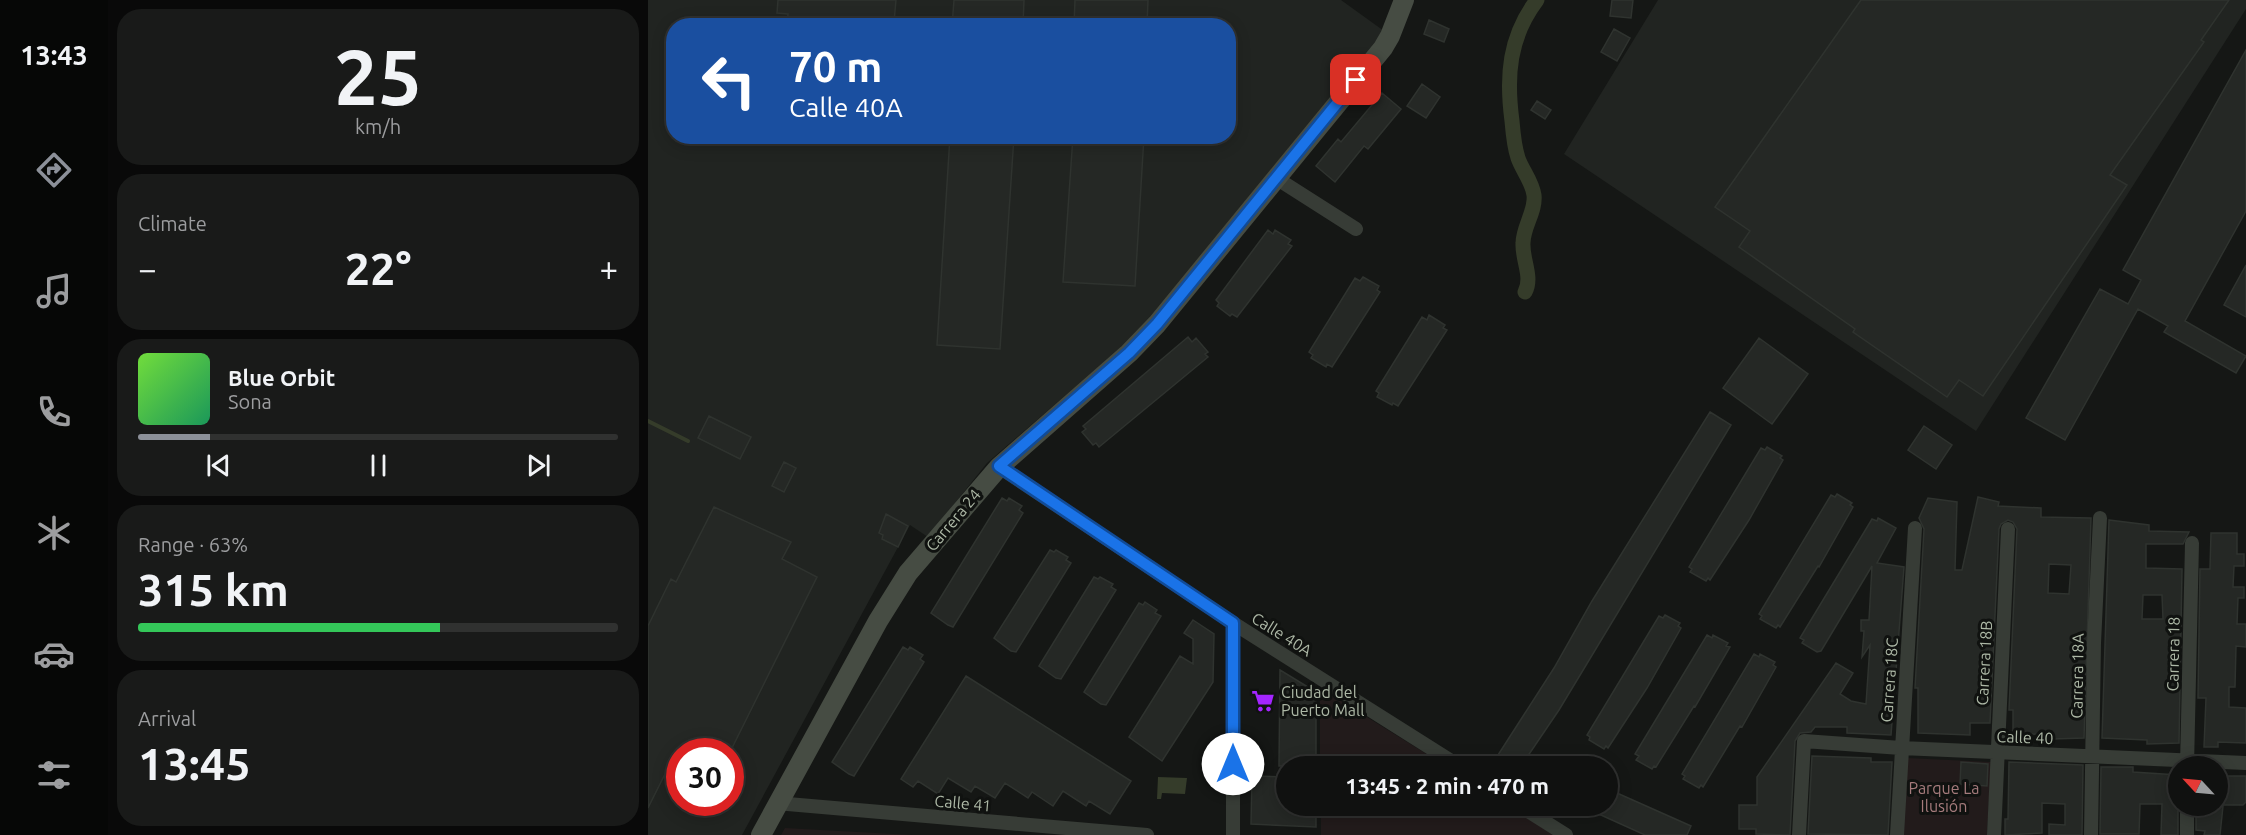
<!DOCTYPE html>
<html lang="en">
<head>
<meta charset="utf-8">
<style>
	:root { --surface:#101110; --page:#191a19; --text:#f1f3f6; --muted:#9c9d9f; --line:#303130; --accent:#8c9099 }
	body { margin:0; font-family:Ubuntu,sans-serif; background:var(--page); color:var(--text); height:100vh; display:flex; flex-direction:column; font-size:22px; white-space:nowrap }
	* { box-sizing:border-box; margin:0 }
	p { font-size:20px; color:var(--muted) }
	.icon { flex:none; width:33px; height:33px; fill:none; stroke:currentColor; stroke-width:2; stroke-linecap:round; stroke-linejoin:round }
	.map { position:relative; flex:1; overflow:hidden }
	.panel { display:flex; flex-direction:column; gap:9px; padding:9px; background:#090909; width:540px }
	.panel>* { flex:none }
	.banner { position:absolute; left:18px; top:18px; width:570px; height:126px; border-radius:24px; box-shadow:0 3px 15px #0003,0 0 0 2px var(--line); background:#1a4fa0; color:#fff; overflow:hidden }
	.needle { width:39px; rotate:296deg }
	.fabs { position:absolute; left:1520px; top:756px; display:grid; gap:12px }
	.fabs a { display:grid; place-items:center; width:60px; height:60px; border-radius:50%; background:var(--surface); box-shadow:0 3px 15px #0003,0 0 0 2px var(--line); font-size:30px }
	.speed { position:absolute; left:18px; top:738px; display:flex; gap:12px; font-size:30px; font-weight:700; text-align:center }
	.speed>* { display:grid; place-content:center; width:78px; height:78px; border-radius:50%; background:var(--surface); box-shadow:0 3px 15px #0003,0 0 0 2px var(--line); line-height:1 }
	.speed .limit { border:9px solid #d22; background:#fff; color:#111 }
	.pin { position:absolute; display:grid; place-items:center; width:51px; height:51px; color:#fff; margin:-26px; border-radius:12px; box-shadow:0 3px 9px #0006 }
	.me { position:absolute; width:66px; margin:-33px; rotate:0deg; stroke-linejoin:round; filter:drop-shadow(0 0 4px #0008) }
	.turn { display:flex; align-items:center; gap:21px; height:126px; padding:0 24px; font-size:27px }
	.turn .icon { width:78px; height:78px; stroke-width:2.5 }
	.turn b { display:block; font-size:42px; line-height:51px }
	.big { font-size:45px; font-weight:700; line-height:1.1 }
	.panel .widget { flex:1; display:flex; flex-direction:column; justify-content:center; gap:9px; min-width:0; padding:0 21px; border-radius:24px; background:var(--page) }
	.panel .dial { align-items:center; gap:0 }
	.dial b { font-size:78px; line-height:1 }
	.song { display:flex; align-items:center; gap:18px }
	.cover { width:72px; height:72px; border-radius:9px; background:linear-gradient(135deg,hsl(100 70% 55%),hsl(150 70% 35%)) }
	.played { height:6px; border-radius:3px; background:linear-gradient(90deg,var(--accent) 15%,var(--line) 15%) }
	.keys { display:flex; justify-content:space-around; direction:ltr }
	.heat { display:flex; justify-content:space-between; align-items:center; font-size:33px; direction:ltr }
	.charge { height:9px; border-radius:4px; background:linear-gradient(90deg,#34c759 63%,var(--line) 0) }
	.trip { position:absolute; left:628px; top:756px; width:342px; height:60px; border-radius:30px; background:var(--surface); box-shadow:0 3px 15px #0003,0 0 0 2px var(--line); font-weight:700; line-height:60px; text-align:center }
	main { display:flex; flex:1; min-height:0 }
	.tab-bar { display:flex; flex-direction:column; width:108px; justify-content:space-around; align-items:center; background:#060706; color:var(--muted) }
	.tab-bar .icon { width:42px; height:42px }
	.tab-bar .active { color:var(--accent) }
	.tab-bar b { font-size:27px; color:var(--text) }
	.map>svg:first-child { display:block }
</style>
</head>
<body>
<main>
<nav class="tab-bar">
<b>13:43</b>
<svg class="icon active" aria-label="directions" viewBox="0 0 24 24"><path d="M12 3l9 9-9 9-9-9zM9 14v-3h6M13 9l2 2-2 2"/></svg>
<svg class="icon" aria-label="music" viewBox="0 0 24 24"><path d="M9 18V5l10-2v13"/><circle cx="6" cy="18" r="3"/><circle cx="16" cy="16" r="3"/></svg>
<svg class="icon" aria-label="phone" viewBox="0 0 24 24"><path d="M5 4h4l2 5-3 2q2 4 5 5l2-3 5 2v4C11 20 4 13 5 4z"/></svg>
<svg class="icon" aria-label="climate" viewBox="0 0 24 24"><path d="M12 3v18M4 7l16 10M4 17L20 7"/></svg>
<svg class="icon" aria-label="car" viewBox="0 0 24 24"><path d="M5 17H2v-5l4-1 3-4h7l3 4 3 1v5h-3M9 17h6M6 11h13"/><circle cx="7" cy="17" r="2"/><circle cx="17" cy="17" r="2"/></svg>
<svg class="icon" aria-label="filters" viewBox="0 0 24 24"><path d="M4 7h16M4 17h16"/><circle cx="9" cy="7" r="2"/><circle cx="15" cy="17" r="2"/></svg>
</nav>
<section class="panel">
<div class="widget dial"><b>25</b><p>km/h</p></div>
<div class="widget"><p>Climate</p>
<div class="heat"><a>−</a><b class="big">22°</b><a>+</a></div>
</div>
<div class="widget">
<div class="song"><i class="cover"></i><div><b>Blue Orbit</b><p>Sona</p></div></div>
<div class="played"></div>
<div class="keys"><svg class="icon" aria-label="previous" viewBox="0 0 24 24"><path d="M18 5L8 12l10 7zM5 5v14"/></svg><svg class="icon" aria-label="pause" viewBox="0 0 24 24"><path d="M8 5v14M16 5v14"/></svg><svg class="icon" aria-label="next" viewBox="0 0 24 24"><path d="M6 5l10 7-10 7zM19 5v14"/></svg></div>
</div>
<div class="widget"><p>Range · 63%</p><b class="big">315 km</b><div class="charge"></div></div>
<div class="widget"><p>Arrival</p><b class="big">13:45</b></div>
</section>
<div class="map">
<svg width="1598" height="835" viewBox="0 0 1598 835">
	<rect width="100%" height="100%" fill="#151715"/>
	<path fill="#212421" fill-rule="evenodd" d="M0 0H693L736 31 490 333 339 463 280 537 262 525 94 835H0ZM26 26H580V136H26ZM32 752H82V802H32Z
		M1010 0H1598V9L1328 431 916 154Z"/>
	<path fill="#221b1b" d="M672 688 798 766H672Z
		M1259 758 1343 762 1339 835H1255Z
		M673 806H860L906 835H673Z
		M137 828 264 835H133Z"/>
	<path fill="#353c2a" d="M510 777 539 778 537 794 514 793 513 799H509Z"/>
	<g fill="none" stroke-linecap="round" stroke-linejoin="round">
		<path stroke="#353c2a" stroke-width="4" d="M0 421 40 441"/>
		<path stroke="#353c2a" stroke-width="15" d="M877 292C885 277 874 260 875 243 875 227 888 211 886 195 884 181 874 170 870 158 866 146 865 133 864 121 858 76 861 37 889 0"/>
	</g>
	<path fill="#252825" stroke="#2f332f" stroke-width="1.5" fill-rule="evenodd" d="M130 0H248L246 22 174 17 173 26H139L140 14 129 13Z
		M306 0H376L375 26H304Z
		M427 0H500L499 26H426Z
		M964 0H985L983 18 962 16Z
		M1213 0H1581L1553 40 1556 42 1462 175 1479 185 1335 396 1311 380 1299 397 1205 332 1207 329 1091 247 1102 231 1067 207Z
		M781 20 801 29 796 42 776 34Z
		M966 29 982 38 969 61 953 52Z
		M1598 50V211L1537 321 1598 356 1588 373 1516 332 1520 326 1490 309 1417 440 1378 418 1452 289 1480 304 1493 280 1475 270Z
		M774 84 792 97 778 118 759 106Z
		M734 93 753 109 720 149 716 146 687 182 668 166 690 139 693 142Z
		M889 101 903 110 897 119 883 110Z
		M302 136H366L352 349 289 345Z
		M425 136H496L487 286 415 282Z
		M620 230 625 234 627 230 643 240 640 244 644 246 589 317 584 314 582 316 569 306 571 303 568 300Z
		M1598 265V317L1576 305Z
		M715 277 731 286 729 290 732 292 684 367 679 364 678 367 663 358 665 355 661 352 707 278 712 281Z
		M781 315 797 325 795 328 799 330 750 406 745 403 744 405 729 397 731 393 728 391 774 317 779 320Z
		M540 337 544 342 548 338 560 352 557 354 560 357 451 447 448 443 445 445 434 432 438 429 435 426Z
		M1111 338 1160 374 1124 424 1075 388Z
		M1062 412 1083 425 911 710 873 766H861L852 761 854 757 850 755 906 668 944 601Z
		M61 416 103 437 92 459 50 438Z
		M1276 426 1304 445 1288 469 1260 450Z
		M1119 447 1134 456 1132 458 1135 460 1101 520 1062 580 1060 578 1058 581 1042 572 1044 569 1041 567 1113 448 1117 450Z
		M136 462 148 468 136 492 124 486Z
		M1189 494 1204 503 1202 505 1205 507 1171 567 1170 566 1132 627 1130 625 1128 628 1112 619 1114 616 1111 614 1183 495 1187 497Z
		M1330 497 1351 502 1350 506 1393 508V517L1443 518 1436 738 1404 739V735L1365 733V710H1361L1369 529 1365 522 1360 520 1353 524 1351 529 1342 723H1322V735L1270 733V688H1267L1276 529 1271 518 1280 498 1309 502 1307 570H1314ZM1401 564 1423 565 1421 594 1400 593Z
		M354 498 359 501 361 498 374 506 371 510 375 513 305 627 300 625 283 613Z
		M66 507 143 542 134 559 169 577 82 752H32V764L24 760 0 808V626L23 579 28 582Z
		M238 514 260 526 250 547 234 539 235 535 231 533Z
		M1230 518 1248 528 1229 563 1256 567 1243 735 1199 733V727H1167L1163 732 1152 733 1147 741 1142 835 1108 834V829H1091V805H1109V777L1188 663 1205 673 1192 694 1203 701 1218 704 1222 645 1214 657 1216 631H1213V620H1221L1224 566 1173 651 1169 652 1154 643 1156 640 1152 638 1224 519 1229 521Z
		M1461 520 1501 525V531L1541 532 1535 544H1498V568L1534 569 1531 743 1499 744V740L1454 738ZM1495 595H1514L1515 619H1494Z
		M1563 533H1589V554H1596V566H1586L1585 587H1596V598H1590L1589 624H1598V647L1588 646 1587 687H1581V707L1598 708V743L1570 742V747H1556L1558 698H1550L1552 569H1562Z
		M402 550 406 552 408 550 420 557 418 560 423 563 368 652 363 651 346 638Z
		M446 577 450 579 452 577 465 584 463 587 468 590 413 679 408 678 391 666Z
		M497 602 509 610 507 613 513 616 458 705 453 704 436 692 491 603 495 605Z
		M1017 615 1032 623 1030 626 1033 628 999 688 960 748 958 746 956 749 941 740 942 737 939 735 1011 616 1015 618Z
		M545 620 566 634 565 682 514 761 481 737 532 656 545 664V639L536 633Z
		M1059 635 1064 638 1065 635 1080 643 1078 646 1082 647 1047 707 1046 706 1008 767 1006 766 1004 769 988 760 991 756 987 754Z
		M255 647 260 650 262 647 275 655 272 659 276 662 206 776 201 774 184 762Z
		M1106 654 1111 657 1112 654 1127 662 1125 665 1128 667 1094 727 1092 726 1055 787 1053 785 1051 788 1035 779 1037 776 1034 774Z
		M632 670 668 692V766H631Z
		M318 676 483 781 462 814 441 801 438 806 415 791 405 806 384 792 380 798 357 783 347 798 327 786 323 792 300 778 290 794 270 781 265 787 253 779Z
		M1164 756 1223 758V762H1244L1240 835 1160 834Z
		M1313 762 1340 764 1339 786 1312 784Z
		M1361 762 1435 765 1434 835H1401V824L1417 825V804L1394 803V833L1357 835V819H1360Z
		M1453 767H1485V772L1530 775V835H1513L1514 804H1492L1491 834H1452Z
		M604 776 639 777V806H668V827L603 824Z
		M1569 776H1598V802L1595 805H1569Z
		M960 789 1043 826 1039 835H997L933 806H960Z
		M1554 806H1575L1572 835H1556L1557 831 1548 830V812H1554Z"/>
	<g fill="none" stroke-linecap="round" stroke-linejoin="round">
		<path stroke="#373c36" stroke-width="14" d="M628 178 708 229
			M351 467 585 623 811 766
			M1539 766 1544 543
			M128 803 499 835
			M872 806 918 835
			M1539 806V835
			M585 835V623
			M1151 835 1156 741 1253 748 1598 763
			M1249 835 1267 528
			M1346 835 1360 529
			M1443 835 1446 643 1452 518"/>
		<path stroke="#464c43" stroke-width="20" d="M113 835 230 621 260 573 351 467 481 353 509 324 735 48 742 36 756 0"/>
	</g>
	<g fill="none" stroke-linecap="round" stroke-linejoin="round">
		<g stroke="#114b97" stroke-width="15">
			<path id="route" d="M585 764V623L351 466 481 353 509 324 708 80"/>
		</g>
		<use href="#route" stroke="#1a73e8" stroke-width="10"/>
	</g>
	<defs>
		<g id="supermarket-bare" transform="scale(1.8)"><path d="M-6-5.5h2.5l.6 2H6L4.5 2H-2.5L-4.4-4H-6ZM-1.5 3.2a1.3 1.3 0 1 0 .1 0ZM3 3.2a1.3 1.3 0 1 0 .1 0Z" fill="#a425ff" stroke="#101210" stroke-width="2.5" paint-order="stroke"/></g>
	</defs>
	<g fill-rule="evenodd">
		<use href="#supermarket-bare" x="615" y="701"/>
	</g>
	<g text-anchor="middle" stroke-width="6" stroke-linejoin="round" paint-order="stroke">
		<g font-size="16" fill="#adb8a6" stroke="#101210">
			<text transform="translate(305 520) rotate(-50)" y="6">Carrera 24</text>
			<text transform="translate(634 634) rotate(32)" y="6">Calle 40A</text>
			<text transform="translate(1525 654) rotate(-89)" y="6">Carrera 18</text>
			<text transform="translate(1336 663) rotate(-87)" y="6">Carrera 18B</text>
			<text transform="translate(1429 676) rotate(-89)" y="6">Carrera 18A</text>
			<text transform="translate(1241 680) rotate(-86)" y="6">Carrera 18C</text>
			<text transform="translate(1377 737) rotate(2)" y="6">Calle 40</text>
			<text transform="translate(315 803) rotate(5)" y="6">Calle 41</text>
		</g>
		<g font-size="16" fill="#adb8a6" stroke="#101210" text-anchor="start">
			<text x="633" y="698">Ciudad del<tspan x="633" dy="18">Puerto Mall</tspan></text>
		</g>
		<g font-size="16" fill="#a57b7c" stroke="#101210">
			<text x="1296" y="794">Parque La<tspan x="1296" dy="18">Ilusión</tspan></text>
		</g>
	</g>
</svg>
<div class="fabs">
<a><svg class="needle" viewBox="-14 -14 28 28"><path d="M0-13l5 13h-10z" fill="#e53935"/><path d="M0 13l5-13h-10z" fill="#9c9d9f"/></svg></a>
</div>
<div class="speed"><div class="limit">30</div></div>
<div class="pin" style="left:708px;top:80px;background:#d93025"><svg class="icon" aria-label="arrive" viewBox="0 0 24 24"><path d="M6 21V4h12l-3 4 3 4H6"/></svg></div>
<svg class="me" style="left:585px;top:764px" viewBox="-20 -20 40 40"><circle r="19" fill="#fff"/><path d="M0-13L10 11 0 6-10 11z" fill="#1a73e8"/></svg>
<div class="trip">13:45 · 2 min · 470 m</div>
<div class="banner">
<div class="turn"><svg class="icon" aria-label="left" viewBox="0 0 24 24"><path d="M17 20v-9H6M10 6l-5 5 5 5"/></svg><div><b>70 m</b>Calle 40A</div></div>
</div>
</div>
</main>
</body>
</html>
